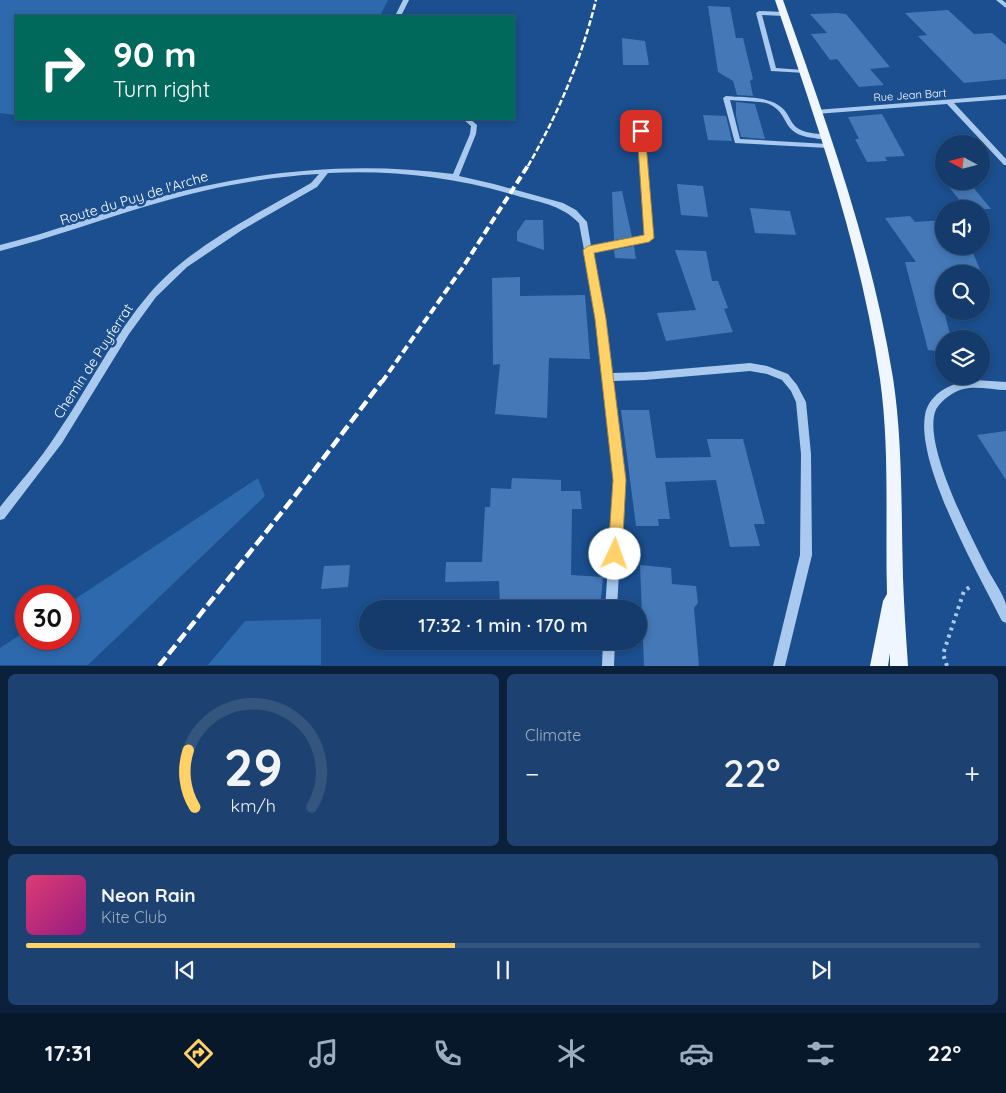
<!DOCTYPE html>
<html lang="en">
<head>
<meta charset="utf-8">
<style>
	:root { --surface:#143b6b; --page:#1d4271; --text:#f1f3f6; --muted:#9dadc1; --line:#33557e; --accent:#ffd166 }
	body { margin:0; font-family:Quicksand,sans-serif; background:var(--page); color:var(--text); height:100vh; display:flex; flex-direction:column; font-size:19px; white-space:nowrap }
	* { box-sizing:border-box; margin:0 }
	p { font-size:16px; color:var(--muted) }
	.icon { flex:none; width:28px; height:28px; fill:none; stroke:currentColor; stroke-width:2; stroke-linecap:round; stroke-linejoin:round }
	.map { position:relative; height:666px; overflow:hidden }
	.drawer { display:flex; flex-direction:column; gap:8px; padding:8px; background:#0b203b; flex:1 }
	.drawer>* { flex:none }
	.banner { position:absolute; left:15px; top:15px; width:500px; height:105px; border-radius:0px; box-shadow:0 2px 8px #0003,0 0 0 1px var(--line); background:#00695c; color:#fff; overflow:hidden }
	.needle { width:32px; rotate:277deg }
	.buttons { position:absolute; left:935px; top:135px; display:grid; gap:10px }
	.buttons a { display:grid; place-items:center; width:55px; height:55px; border-radius:50%; background:var(--surface); box-shadow:0 2px 8px #0003,0 0 0 1px var(--line); font-size:25px }
	.speed { position:absolute; left:15px; top:585px; display:flex; gap:10px; font-size:25px; font-weight:700; text-align:center }
	.speed>* { display:grid; place-content:center; width:65px; height:65px; border-radius:50%; background:var(--surface); box-shadow:0 2px 8px #0003,0 0 0 1px var(--line); line-height:1 }
	.speed .limit { border:8px solid #d22; background:#fff; color:#111 }
	.pin { position:absolute; display:grid; place-items:center; width:42px; height:42px; color:#fff; margin:-21px; border-radius:10px; box-shadow:0 2px 8px #0006 }
	.me { position:absolute; width:55px; margin:-28px; rotate:3deg; stroke-linejoin:round; filter:drop-shadow(0 0 4px #0008) }
	.turn { display:flex; align-items:center; gap:18px; height:105px; padding:0 15px; font-size:22px }
	.turn .icon { width:65px; height:65px; stroke-width:2.5 }
	.turn b { display:block; font-size:35px; line-height:42px }
	.big { font-size:38px; font-weight:600; line-height:1.1 }
	.drawer .tile { flex:1; display:flex; flex-direction:column; justify-content:center; gap:8px; min-width:0; padding:0 18px; border-radius:8px; background:var(--page) }
	.drawer .dial { align-items:center; gap:0 }
	.dial svg { height:130px; overflow:visible; fill:none; stroke:var(--line); stroke-width:7; stroke-linecap:round; text-anchor:middle }
	.dial text { fill:var(--text); stroke:none }
	.song { display:flex; align-items:center; gap:15px }
	.cover { width:60px; height:60px; border-radius:8px; background:linear-gradient(135deg,hsl(340 70% 55%),hsl(310 70% 35%)) }
	.played { height:5px; border-radius:2px; background:linear-gradient(90deg,var(--accent) 45%,var(--line) 45%) }
	.keys { display:flex; justify-content:space-around; direction:ltr }
	.heat { display:flex; justify-content:space-between; align-items:center; font-size:28px; direction:ltr }
	.drawer .tiles { flex:1; display:grid; gap:8px; grid-template-columns:1fr 1fr }
	.tile:last-child { grid-column:span 2 }
	.trip { position:absolute; left:359px; top:600px; width:288px; height:50px; border-radius:25px; background:var(--surface); box-shadow:0 2px 8px #0003,0 0 0 1px var(--line); font-weight:600; line-height:50px; text-align:center }
	.dock { display:flex; height:80px; justify-content:space-around; align-items:center; background:#08182b; color:var(--muted) }
	.dock .icon { width:35px; height:35px }
	.dock .selected { color:var(--accent) }
	.dock b { font-size:22px; color:var(--text) }
	.map>svg:first-child { display:block }
</style>
</head>
<body>
<div class="map">
<svg width="1006" height="666" viewBox="0 0 1006 666">
	<rect width="100%" height="100%" fill="#1b4f8f"/>
	<path fill="#2e69ad" d="M0 0H388L380 16H16V115L0 113Z
		M258 478 265 496 88 665H0V648L26 631V639H69V603Z
		M321 619V665H208L245 621Z"/>
	<path fill="#4478b7" d="M708 6 730 7 736 38H743L753 79 750 81 753 96 737 95 733 81 718 72Z
		M948 10 974 34 992 33 1006 45V79L964 83 918 36 927 35 905 13Z
		M837 13 846 14 890 67 870 69 884 85 859 87 837 59 830 60 811 34 827 33 810 14Z
		M622 38 645 41 649 65H623Z
		M736 102 755 104 765 139 741 137 736 116Z
		M882 114 905 156 885 157 887 161 867 162 855 139H859L848 117Z
		M703 115 726 116 732 141 708 140Z
		M944 181H968L991 209H967Z
		M677 184 703 186 708 217 681 215Z
		M622 191 632 237 614 240 612 192Z
		M750 208 790 211 796 235 755 233Z
		M910 216 915 222 944 220V246H970L982 274H944V311L951 339H944V352L928 350 905 262H916L885 218Z
		M525 220H543L544 250 517 241V232Z
		M634 246 636 259 615 258 614 250Z
		M675 250 706 251 712 281H718L728 308 724 309 733 332 666 341 657 313 696 310Z
		M520 277V296L585 295 590 359 549 358 547 418 495 414 500 364 493 365 492 278Z
		M621 410H649L656 458 711 457 707 439H743L765 524H754L760 546 730 547 716 480 665 482 670 519H658L659 526H636Z
		M1006 431V480L977 435Z
		M512 478 561 480V491H580L582 509H572L571 575 603 577 600 609H500L499 581 445 582 446 562H482L485 507H490L491 488 511 489Z
		M350 565 348 587 321 589 324 566Z
		M640 565 671 568 672 584 696 586 698 603 694 608 699 666H644Z"/>
	<g fill="none" stroke-linecap="round" stroke-linejoin="round">
		<path stroke="#a9c9ee" stroke-width="4" stroke-dasharray="3 4.5" stroke-linecap="butt" d="M947 666 943 654 964 591 971 586"/>
		<path fill="#a9c9ee" fill-rule="evenodd" d="M403 0H409L401 16H395Z
			M996 0H1002L1006 3V8Z
			M759 11 784 12 787 14 784 16 762 15 776 68 803 70 806 72 805 73 771 71 756 13Z
			M1006 95V99L954 103 1006 159V165H1004L947 104 816 114 813 112 816 110Z
			M726 96C745 98 772 95 785 111 790 117 792 126 799 129 808 135 821 132 828 137 824 140 819 139 814 138 780 135 791 114 769 104 762 101 739 101 730 100L740 139 828 144 831 146 828 148 735 143 723 98Z
			M463 119H470L477 125 476 134 459 176 494 184 563 203 576 210 587 222 591 246 645 236 638 131 641 129 644 131 653 238 649 241 593 252 605 319 612 373 645 372 750 363 767 366 788 374 797 385 806 402 811 454 812 555 785 666H773L800 555 801 454 796 402 791 391 782 380 767 374 750 371 645 380 613 381 624 480 617 609H605L614 480 597 319 579 223C562 206 544 203 521 197 455 177 396 170 328 173L317 187 242 230 187 267 156 297 129 334 62 443 4 519 0 520V507C19 483 40 460 56 435 88 389 113 336 150 293 189 247 259 213 311 183L319 174C264 177 207 188 154 204 102 219 52 238 0 251V245C53 232 104 212 156 198 254 171 351 161 453 174L470 134 471 126Z
			M975 380 1006 382V390C991 390 975 385 960 390 951 393 938 403 935 412 924 448 971 536 988 570 994 581 1002 592 1006 604 1006 609 1006 617 1006 623L1002 621C978 573 916 465 925 415 929 392 955 381 975 380Z
			M603 641H615L614 666H602Z"/>
		<path fill="#f0f6ff" fill-rule="evenodd" d="M775 0H783C827 124 872 248 893 378 903 444 901 512 903 578 904 607 906 636 908 666H890V653L888 666H870L883 601 887 594C885 522 890 450 880 379 861 249 817 124 775 0Z"/>
		<path stroke="#fff" stroke-width="2.5" stroke-dasharray="6 2.5" stroke-linecap="butt" d="M528 166C559 112 581 60 596 0"/>
		<path stroke="#fff" stroke-width="4" stroke-dasharray="8 4" stroke-linecap="butt" d="M382 382 463 267 529 164"/>
		<path stroke="#fff" stroke-width="4.5" stroke-dasharray="11 4.5" stroke-linecap="butt" d="M159 666 294 497 382 381"/>
	</g>
	<path fill="#ffd166" stroke="#a68842" d="M641 128 645 131 654 238 649 242 594 253 606 319 626 480 622 554 620 559 615 561 610 559 608 554 613 480 595 319 583 250 588 246 644 235 637 131Z"/>
	<g text-anchor="middle" stroke-width="5" stroke-linejoin="round" paint-order="stroke">
		<g font-size="11" fill="#fff" stroke="#1b4f8f">
			<text transform="translate(910 95) rotate(-4)" y="4">Rue Jean Bart</text>
		</g>
		<g font-size="14" fill="#fff" stroke="#1b4f8f">
			<text transform="translate(134 198) rotate(-17)" y="5">Route du Puy de l'Arche</text>
			<text transform="translate(93 361) rotate(-57)" y="5">Chemin de Puyferrat</text>
		</g>
	</g>
</svg>
<div class="buttons">
<a><svg class="needle" viewBox="-14 -14 28 28"><path d="M0-13l5 13h-10z" fill="#e53935"/><path d="M0 13l5-13h-10z" fill="#9dadc1"/></svg></a>
<a><svg class="icon" aria-label="sound" viewBox="0 0 24 24"><path d="M4 9h4l5-4v14l-5-4H4zM17 9q2 3 0 6"/></svg></a>
<a><svg class="icon" aria-label="search" viewBox="0 0 24 24"><circle cx="10" cy="10" r="6"/><path d="M15 15l6 6"/></svg></a>
<a><svg class="icon" aria-label="layers" viewBox="0 0 24 24"><path d="M12 4l9 5-9 5-9-5zM3 14l9 5 9-5"/></svg></a>
</div>
<div class="speed"><div class="limit">30</div></div>
<div class="pin" style="left:641px;top:131px;background:#d93025"><svg class="icon" aria-label="arrive" viewBox="0 0 24 24"><path d="M6 21V4h12l-3 4 3 4H6"/></svg></div>
<svg class="me" style="left:615px;top:554px" viewBox="-20 -20 40 40"><circle r="19" fill="#fff"/><path d="M0-13L10 11 0 6-10 11z" fill="#ffd166"/></svg>
<div class="trip">17:32 · 1 min · 170 m</div>
<div class="banner">
<div class="turn"><svg class="icon" aria-label="right" viewBox="0 0 24 24"><path d="M7 20v-9h11M14 6l5 5-5 5"/></svg><div><b>90 m</b>Turn right</div></div>
</div>
</div>
<section class="drawer">
<div class="tiles">
<div class="tile dial"><svg viewBox="0 0 100 80">
<path d="M14 69A42 42 0 1 1 86 69"/>
<path d="M14 69A42 42 0 0 1 10 34" stroke="#ffd166"/>
<text x="50" y="56" font-size="32" font-weight="700">29</text>
<text x="50" y="72" font-size="11">km/h</text>
</svg></div>
<div class="tile"><p>Climate</p>
<div class="heat"><a>−</a><b class="big">22°</b><a>+</a></div>
</div>
<div class="tile">
<div class="song"><i class="cover"></i><div><b>Neon Rain</b><p>Kite Club</p></div></div>
<div class="played"></div>
<div class="keys"><svg class="icon" aria-label="previous" viewBox="0 0 24 24"><path d="M18 5L8 12l10 7zM5 5v14"/></svg><svg class="icon" aria-label="pause" viewBox="0 0 24 24"><path d="M8 5v14M16 5v14"/></svg><svg class="icon" aria-label="next" viewBox="0 0 24 24"><path d="M6 5l10 7-10 7zM19 5v14"/></svg></div>
</div>
</div>
</section>
<nav class="dock">
<b>17:31</b>
<svg class="icon selected" aria-label="directions" viewBox="0 0 24 24"><path d="M12 3l9 9-9 9-9-9zM9 14v-3h6M13 9l2 2-2 2"/></svg>
<svg class="icon" aria-label="music" viewBox="0 0 24 24"><path d="M9 18V5l10-2v13"/><circle cx="6" cy="18" r="3"/><circle cx="16" cy="16" r="3"/></svg>
<svg class="icon" aria-label="phone" viewBox="0 0 24 24"><path d="M5 4h4l2 5-3 2q2 4 5 5l2-3 5 2v4C11 20 4 13 5 4z"/></svg>
<svg class="icon" aria-label="climate" viewBox="0 0 24 24"><path d="M12 3v18M4 7l16 10M4 17L20 7"/></svg>
<svg class="icon" aria-label="car" viewBox="0 0 24 24"><path d="M5 17H2v-5l4-1 3-4h7l3 4 3 1v5h-3M9 17h6M6 11h13"/><circle cx="7" cy="17" r="2"/><circle cx="17" cy="17" r="2"/></svg>
<svg class="icon" aria-label="filters" viewBox="0 0 24 24"><path d="M4 7h16M4 17h16"/><circle cx="9" cy="7" r="2"/><circle cx="15" cy="17" r="2"/></svg>
<b>22°</b>
</nav>
</body>
</html>
